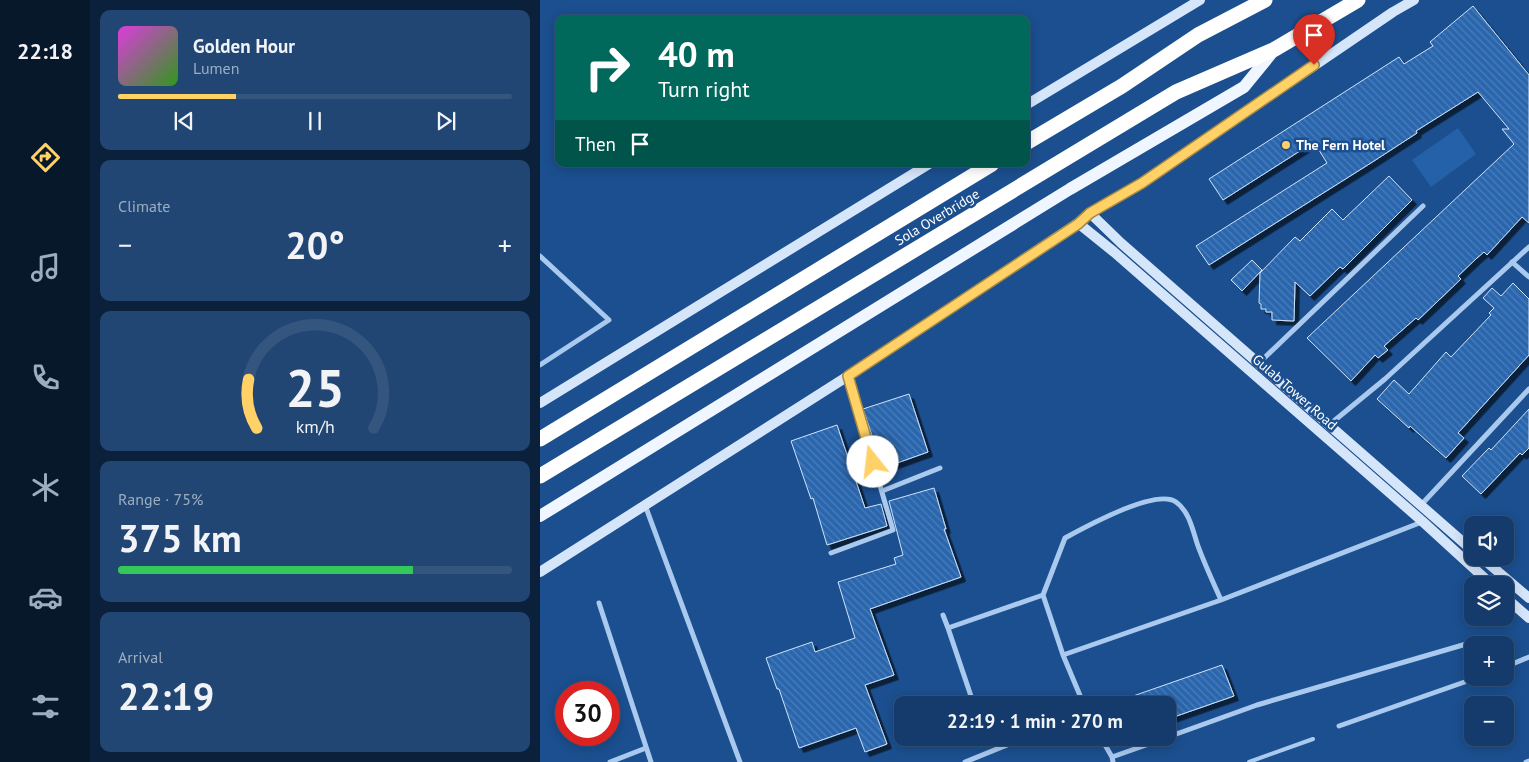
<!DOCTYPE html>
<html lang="en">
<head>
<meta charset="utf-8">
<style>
	:root { --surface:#143b6b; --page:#214673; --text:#f1f3f6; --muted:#9dadc1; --line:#33557e; --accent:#ffd166 }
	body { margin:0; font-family:"PT Sans",sans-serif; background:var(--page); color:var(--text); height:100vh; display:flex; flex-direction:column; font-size:19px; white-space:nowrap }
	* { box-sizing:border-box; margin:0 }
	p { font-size:16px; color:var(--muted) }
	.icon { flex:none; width:28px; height:28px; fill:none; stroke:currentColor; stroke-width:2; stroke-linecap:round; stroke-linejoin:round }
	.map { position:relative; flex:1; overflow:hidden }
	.details { display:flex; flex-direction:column; gap:10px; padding:10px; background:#0b203b; width:450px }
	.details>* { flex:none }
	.top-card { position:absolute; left:15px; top:15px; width:475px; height:152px; border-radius:10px; box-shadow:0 2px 12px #0003,0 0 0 1px var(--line); background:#00695c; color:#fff; overflow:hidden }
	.controls { position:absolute; left:924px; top:516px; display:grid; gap:10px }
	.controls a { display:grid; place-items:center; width:50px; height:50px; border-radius:10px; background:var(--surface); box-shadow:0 2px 12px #0003,0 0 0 1px var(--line); font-size:25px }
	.speed { position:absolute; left:15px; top:681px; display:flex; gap:10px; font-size:25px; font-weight:700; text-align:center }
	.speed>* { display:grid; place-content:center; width:65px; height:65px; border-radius:50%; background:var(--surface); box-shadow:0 2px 12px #0003,0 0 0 1px var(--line); line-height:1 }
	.speed .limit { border:8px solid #d22; background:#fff; color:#111 }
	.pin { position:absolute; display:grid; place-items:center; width:42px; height:42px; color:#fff; margin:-51px -21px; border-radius:50% 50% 50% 0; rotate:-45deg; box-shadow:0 0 5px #0007 }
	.pin .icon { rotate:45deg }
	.me { position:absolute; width:55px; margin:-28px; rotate:344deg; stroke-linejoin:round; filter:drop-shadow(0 0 4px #0008) }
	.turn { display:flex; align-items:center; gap:18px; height:105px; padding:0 20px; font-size:22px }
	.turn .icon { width:65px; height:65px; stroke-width:2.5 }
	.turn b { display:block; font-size:35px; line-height:42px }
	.then { display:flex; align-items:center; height:48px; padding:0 20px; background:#0003; gap:10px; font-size:19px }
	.big { font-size:38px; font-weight:600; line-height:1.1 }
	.details .tile { flex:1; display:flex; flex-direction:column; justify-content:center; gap:8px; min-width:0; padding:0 18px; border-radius:10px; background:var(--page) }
	.details .dial { align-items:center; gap:0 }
	.dial svg { height:130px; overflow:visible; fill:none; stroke:var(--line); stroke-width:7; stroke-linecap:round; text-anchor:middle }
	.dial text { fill:var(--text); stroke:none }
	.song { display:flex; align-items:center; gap:15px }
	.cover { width:60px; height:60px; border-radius:8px; background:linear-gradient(135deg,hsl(300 70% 55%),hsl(110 70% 35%)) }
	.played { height:5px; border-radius:2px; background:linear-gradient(90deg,var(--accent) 30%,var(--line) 30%) }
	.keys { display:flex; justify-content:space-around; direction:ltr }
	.heat { display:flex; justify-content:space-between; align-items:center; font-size:28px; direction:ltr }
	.charge { height:8px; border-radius:4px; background:linear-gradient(90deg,#34c759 75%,var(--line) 0) }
	.trip { position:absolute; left:354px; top:696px; width:282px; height:50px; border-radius:10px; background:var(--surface); box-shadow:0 2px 12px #0003,0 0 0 1px var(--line); font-weight:600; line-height:50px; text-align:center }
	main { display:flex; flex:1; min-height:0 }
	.menu { display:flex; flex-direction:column; width:90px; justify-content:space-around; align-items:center; background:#08182b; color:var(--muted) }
	.menu .icon { width:35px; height:35px }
	.menu .current { color:var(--accent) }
	.menu b { font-size:22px; color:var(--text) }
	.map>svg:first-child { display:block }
</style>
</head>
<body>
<main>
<nav class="menu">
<b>22:18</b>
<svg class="icon current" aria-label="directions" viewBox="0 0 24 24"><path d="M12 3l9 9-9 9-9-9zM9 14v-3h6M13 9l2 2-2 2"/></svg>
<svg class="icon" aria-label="music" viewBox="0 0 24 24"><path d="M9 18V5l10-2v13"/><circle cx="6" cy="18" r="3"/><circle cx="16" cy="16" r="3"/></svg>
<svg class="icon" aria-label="phone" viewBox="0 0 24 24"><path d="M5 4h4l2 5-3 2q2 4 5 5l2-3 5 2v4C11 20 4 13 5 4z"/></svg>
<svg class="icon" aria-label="climate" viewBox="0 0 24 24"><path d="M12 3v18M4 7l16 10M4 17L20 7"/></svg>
<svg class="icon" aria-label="car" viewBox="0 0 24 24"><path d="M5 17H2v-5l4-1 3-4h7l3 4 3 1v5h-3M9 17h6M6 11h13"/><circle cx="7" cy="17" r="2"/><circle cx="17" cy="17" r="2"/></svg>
<svg class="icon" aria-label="filters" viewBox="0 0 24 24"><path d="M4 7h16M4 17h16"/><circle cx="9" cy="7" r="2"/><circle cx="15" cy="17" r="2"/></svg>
</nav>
<section class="details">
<div class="tile">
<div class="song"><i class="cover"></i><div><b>Golden Hour</b><p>Lumen</p></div></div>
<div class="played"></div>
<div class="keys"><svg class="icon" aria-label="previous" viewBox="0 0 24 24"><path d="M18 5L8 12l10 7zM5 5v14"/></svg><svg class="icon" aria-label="pause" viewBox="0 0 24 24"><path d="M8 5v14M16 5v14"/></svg><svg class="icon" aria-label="next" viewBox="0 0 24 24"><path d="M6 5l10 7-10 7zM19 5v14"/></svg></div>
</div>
<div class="tile"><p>Climate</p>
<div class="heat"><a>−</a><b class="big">20°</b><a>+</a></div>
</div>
<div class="tile dial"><svg viewBox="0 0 100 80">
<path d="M14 69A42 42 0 1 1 86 69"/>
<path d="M14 69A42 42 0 0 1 9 39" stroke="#ffd166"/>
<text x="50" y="56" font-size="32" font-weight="700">25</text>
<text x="50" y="72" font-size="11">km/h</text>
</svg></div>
<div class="tile"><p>Range · 75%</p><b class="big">375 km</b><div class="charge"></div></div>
<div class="tile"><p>Arrival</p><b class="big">22:19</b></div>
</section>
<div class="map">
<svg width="989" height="762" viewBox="0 0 989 762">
	<defs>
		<pattern id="building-back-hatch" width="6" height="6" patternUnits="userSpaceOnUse" patternTransform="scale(1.25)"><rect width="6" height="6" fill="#2a66ad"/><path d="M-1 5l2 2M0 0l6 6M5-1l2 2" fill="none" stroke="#4a7db9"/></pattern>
		<filter id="shadow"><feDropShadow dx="4.5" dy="4.5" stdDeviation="0" flood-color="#0009"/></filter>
	</defs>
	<rect width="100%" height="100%" fill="#1b4f8f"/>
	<path fill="#2461a8" d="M918 128 936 154 891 187 872 160Z"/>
	<path fill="url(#building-back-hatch)" stroke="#cfe3fa" filter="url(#shadow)" d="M933 6 989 75V223L982 217 947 255 944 252 937 258 918 276 921 279 878 320 876 318 844 346 848 350 838 358 835 355 811 381 767 338 974 144 962 129H969L938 92 876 131 877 133 834 161 669 265 656 246 787 163 774 142 683 200 669 179 859 57 864 64 893 46 890 42Z
		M849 176 872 200 803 269 800 267 770 296 755 282 754 321 732 320V312H726V309H721V304L719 303 720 273 755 237 760 241 792 209 803 220Z
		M712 260 722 270 702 291 691 280Z
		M973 283 989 299V355L918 433 924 438 906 458 870 426 869 428 837 399 854 380 869 394 906 352 911 357 951 315 949 313 954 308 943 298 952 288 961 296Z
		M369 394 388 452 343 468 323 409Z
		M989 409V448L982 455 980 453 941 494 922 476 949 448 951 450Z
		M297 425 325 508 341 504 347 526 287 545 273 498 271 499 251 441Z
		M394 488 406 529H404L421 577 330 609 354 675 325 685 347 744 325 752 316 728 259 748 239 689H237L226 658 272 642 275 652 315 638 298 582 356 564 354 558 363 555 349 501Z
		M682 665 694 696 628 719V705H574L573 703Z"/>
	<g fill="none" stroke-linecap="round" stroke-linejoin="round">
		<path stroke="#a9c9ee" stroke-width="4" d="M709 762 773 739"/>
		<path stroke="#a9c9ee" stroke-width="5" d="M0 256 69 320 0 365
			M972 262 989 277
			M719 363 883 206
			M789 425 845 379 989 247
			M342 491 400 468
			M105 505 200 762
			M881 505 989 389
			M291 553 353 530 308 376
			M59 603 111 762
			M403 615 408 628
			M523 655 681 600 882 522
			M965 667 989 657
			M434 705 408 628 503 595
			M544 705 523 655 503 595 525 538C545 527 616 488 636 502 650 512 653 532 658 546 665 565 673 582 681 600
			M799 726 936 678
			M628 737 717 705 940 640
			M561 738 572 757
			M70 762 106 748
			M425 762 484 738
			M573 762 572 757 626 738
			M986 762 989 761"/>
		<path stroke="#d6e6fa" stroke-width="10" d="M486 105 660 0
			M550 213 581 243 932 550
			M538 223 574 252 882 521 952 585
			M0 403 389 164
			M942 558 989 598
			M0 572 308 376 538 223 550 213 602 183 853 12 874 0
			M965 597 989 618"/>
		<path stroke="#f0f6ff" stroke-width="12" d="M0 516 530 189 704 87 735 49"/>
		<path stroke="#fff" stroke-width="15" d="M486 143 582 86 658 35 725 0
			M0 439 452 164
			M0 476 636 92 735 49 818 0"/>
	</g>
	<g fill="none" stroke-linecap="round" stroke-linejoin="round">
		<g stroke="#a68842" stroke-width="12">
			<path id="route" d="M333 462 308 376 538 224 550 213 602 183 774 65"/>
		</g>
		<use href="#route" stroke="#ffd166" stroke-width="9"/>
	</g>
	<circle fill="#ffd166" stroke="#1b4f8f" stroke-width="2" cx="746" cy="145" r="5"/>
	<g text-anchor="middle" stroke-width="5" stroke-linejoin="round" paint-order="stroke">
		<g font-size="14" font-weight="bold" fill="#fff" stroke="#1b4f8f" text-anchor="start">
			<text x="756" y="150">The Fern Hotel</text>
		</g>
		<g font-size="14" fill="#fff" stroke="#1b4f8f">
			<text transform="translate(397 217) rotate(-31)" y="5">Sola Overbridge</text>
			<text transform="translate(755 392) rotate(41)" y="5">Gulab Tower Road</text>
		</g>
	</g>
</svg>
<div class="controls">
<a><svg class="icon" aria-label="sound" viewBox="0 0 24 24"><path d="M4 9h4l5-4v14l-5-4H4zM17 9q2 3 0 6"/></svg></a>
<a><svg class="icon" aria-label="layers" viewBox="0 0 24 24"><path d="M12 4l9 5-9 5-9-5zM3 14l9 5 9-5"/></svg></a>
<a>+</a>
<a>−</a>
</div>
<div class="speed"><div class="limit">30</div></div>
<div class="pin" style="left:774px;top:65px;background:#d93025"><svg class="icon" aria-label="arrive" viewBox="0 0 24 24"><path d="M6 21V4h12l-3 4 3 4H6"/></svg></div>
<svg class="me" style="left:333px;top:462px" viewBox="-20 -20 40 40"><circle r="19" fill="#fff"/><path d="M0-13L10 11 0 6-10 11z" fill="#ffd166"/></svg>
<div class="trip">22:19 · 1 min · 270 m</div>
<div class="top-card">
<div class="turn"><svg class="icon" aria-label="right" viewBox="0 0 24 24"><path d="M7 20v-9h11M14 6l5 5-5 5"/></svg><div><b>40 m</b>Turn right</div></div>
<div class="then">Then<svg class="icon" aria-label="arrive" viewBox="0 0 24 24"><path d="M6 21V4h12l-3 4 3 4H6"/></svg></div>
</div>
</div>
</main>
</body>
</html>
